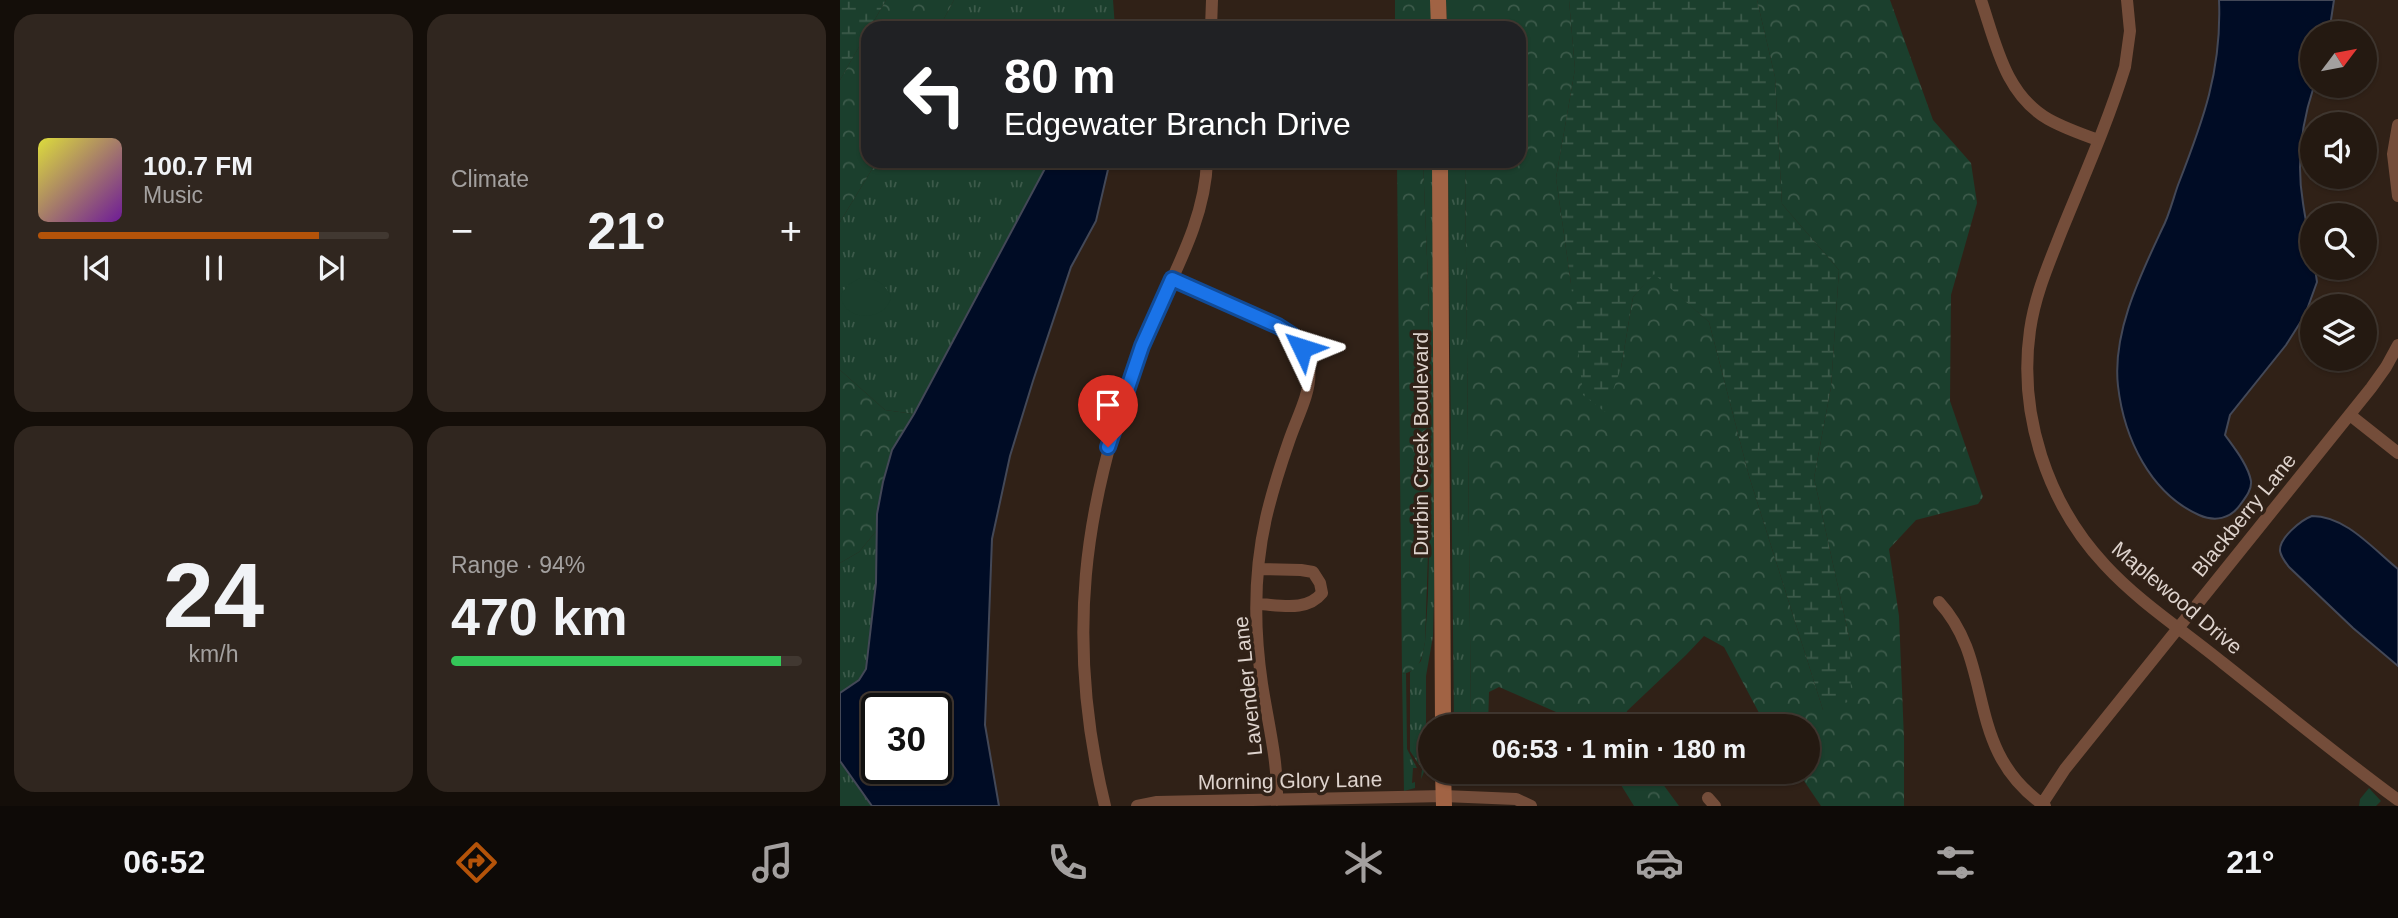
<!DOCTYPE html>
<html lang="en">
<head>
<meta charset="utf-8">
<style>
	:root { --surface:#241911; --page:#30261f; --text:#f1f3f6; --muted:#a3a09f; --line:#413831; --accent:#b45309 }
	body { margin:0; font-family:Arial,sans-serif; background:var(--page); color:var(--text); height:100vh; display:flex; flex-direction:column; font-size:26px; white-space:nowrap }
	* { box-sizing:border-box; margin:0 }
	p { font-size:23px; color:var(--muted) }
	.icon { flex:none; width:38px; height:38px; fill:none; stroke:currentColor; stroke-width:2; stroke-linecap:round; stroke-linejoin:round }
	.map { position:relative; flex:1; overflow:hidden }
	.side { display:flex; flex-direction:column; gap:14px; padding:14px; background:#140e09; width:840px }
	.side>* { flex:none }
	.banner { position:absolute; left:21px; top:21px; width:665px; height:147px; border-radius:21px; box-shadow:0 2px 5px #0004,0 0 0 2px var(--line); background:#202124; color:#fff; overflow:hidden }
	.needle { width:46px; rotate:58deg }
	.controls { position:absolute; left:1460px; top:21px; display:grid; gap:14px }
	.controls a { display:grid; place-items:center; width:77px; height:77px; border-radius:50%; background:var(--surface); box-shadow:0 2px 5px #0004,0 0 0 2px var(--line); font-size:35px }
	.speed { position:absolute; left:21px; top:693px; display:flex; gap:14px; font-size:35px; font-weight:700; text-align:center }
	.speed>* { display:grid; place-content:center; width:91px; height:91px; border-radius:50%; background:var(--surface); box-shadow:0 2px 5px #0004,0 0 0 2px var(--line); line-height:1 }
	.speed .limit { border:4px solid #111; border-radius:10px; background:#fff; color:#111 }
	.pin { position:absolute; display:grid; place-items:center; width:60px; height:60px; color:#fff; margin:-72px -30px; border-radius:50% 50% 50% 0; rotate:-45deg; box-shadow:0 0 7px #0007 }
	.pin .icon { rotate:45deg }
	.me { position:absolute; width:77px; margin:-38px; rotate:311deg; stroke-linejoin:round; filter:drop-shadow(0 0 5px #0008) }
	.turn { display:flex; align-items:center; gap:24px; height:147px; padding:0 28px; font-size:32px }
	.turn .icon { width:91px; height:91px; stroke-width:2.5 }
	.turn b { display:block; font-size:49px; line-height:60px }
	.big { font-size:52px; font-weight:700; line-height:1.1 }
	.side .widget { flex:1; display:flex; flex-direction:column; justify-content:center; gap:10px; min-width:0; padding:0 24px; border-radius:21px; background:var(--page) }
	.side .dial { align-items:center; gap:0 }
	.dial b { font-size:91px; line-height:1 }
	.song { display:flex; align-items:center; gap:21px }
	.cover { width:84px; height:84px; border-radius:10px; background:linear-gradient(135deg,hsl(60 70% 55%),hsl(280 70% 35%)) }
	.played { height:7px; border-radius:4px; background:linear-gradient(90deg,var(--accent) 80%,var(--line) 80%) }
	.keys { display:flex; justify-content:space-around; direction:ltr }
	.heat { display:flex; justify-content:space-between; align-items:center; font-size:38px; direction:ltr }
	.charge { height:10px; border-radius:5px; background:linear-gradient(90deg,#34c759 94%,var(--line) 0) }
	.side .tiles { flex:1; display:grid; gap:14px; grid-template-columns:repeat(2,1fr) }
	.trip { position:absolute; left:578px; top:714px; width:402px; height:70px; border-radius:35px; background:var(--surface); box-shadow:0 2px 5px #0004,0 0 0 2px var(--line); font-weight:700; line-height:70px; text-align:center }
	.tab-bar { display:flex; height:112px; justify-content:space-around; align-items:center; background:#0e0a07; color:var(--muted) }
	.tab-bar .icon { width:49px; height:49px }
	.tab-bar .selected { color:var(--accent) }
	.tab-bar b { font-size:32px; color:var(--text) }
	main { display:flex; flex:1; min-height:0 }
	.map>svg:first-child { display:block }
</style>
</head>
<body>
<main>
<section class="side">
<div class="tiles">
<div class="widget">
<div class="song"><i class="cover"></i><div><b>100.7 FM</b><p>Music</p></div></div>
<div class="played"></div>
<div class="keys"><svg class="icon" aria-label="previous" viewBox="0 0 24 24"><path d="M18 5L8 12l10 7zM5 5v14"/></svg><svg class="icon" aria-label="pause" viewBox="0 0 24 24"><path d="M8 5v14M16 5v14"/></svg><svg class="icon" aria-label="next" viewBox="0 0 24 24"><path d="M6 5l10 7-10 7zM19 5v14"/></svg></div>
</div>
<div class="widget"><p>Climate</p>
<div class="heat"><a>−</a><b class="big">21°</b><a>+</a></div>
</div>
<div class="widget dial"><b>24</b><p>km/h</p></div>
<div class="widget"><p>Range · 94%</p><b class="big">470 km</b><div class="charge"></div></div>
</div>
</section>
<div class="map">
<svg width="1558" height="806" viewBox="0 0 1558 806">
	<defs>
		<pattern id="grass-tufts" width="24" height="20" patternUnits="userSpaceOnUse" patternTransform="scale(1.75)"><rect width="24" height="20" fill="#1b3f2d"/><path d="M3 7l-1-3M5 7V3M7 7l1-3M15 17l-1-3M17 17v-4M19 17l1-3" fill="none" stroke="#3c5a4a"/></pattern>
		<pattern id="forest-crowns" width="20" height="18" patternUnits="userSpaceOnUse" patternTransform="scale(1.75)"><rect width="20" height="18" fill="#1b3f2d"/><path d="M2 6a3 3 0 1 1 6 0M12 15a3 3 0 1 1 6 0" fill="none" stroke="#3c5a4a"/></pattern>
		<pattern id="wetland-marsh" width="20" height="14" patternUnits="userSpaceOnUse" patternTransform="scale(1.75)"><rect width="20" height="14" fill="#1b3f2d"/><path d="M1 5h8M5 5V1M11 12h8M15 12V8" fill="none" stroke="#3c5a4a"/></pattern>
	</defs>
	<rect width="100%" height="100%" fill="#302117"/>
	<path fill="url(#grass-tufts)" d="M114 0H273L275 28H99Z
		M583 0H592L593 28H583Z
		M606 0H623V28H607Z
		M37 161H209L74 414 45 410 0 370V222Z
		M583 161H594L596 523 593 636 586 676V767L581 779 582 769 570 751V672L581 661 585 642 588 595 591 466 587 352 589 306Z
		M608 161H625L631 726H614Z
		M37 530 38 544 36 583 26 669 18 680 0 693V563L19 552Z
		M566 673 567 749 577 768H573L572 783 575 782V788L564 791 562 674Z
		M0 761 32 806H0Z"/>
	<path fill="url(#forest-crowns)" d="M46 0H114L99 28H30Z
		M555 0H583V28H555Z
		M623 0H729L735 69 716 178 731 284 781 368 793 297 814 273 869 322 909 476 983 710 1010 641 974 478 991 387 999 270 942 204 935 77 917 0H1050L1093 120 1131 163 1137 203 1111 295 1110 401 1143 497 1138 504 1076 520 1049 549 1059 616 1064 739V806H981L958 772H968V726H926L884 647 864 636 846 655 787 711 784 726H739L723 715 659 687 649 692 648 726H631L625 161H679V28H623Z
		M28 31V161H37L0 222V80Z
		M557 161H583L589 306 587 352 591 466 585 642C582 658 580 671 562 674Z
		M0 370 45 410 74 414 52 450 43 482 37 530 19 552 0 563Z
		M773 772H814L839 806H794Z"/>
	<path fill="url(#wetland-marsh)" d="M0 0H46L0 80Z
		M729 0H917L935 77 942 204 999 270 991 387 974 478 1010 641 1011 701 983 710 909 476 869 322 814 274 793 297 781 368 765 412 743 395 731 284 716 178 735 69Z"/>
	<path fill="#1b3f2d" d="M20 278C34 277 46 283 51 297 46 323 1 322 1 294L8 285Z
		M1529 788 1541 801 1536 806H1519L1520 799Z"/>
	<path fill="#000c25" stroke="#434857" stroke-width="2" fill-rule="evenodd" d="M1379 0H1494L1489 33H1472V86H1474C1461 125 1456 162 1463 203 1466 225 1472 245 1472 268H1475L1477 282 1465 315 1446 345 1390 415 1385 435C1395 449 1408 465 1411 481 1412 490 1405 498 1400 505 1390 519 1375 522 1359 515 1310 493 1284 438 1278 386 1272 333 1300 276 1322 229 1329 216 1333 199 1338 185 1363 121 1382 70 1379 0Z
		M209 161H270L256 221 231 267 193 381 170 456 152 539 145 725 159 806H32L0 761V693L19 680 26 669 36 583 37 514 43 482 52 450 74 414ZM37 709H96V768H37Z
		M1472 516C1506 516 1533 549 1558 569V666L1513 628 1449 567C1445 562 1441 557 1440 551 1439 538 1461 520 1472 516Z"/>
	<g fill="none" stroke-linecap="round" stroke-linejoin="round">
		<path stroke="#744d3a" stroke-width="12" d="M1141 0C1156 44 1165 94 1208 119 1224 128 1241 134 1258 140
			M1287 0 1290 31 1285 67C1268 122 1244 176 1222 230 1209 263 1195 295 1190 330 1178 414 1207 503 1265 565 1299 602 1344 631 1383 663 1441 709 1498 756 1558 800
			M371 28 372 0
			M1558 125 1553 154 1558 196
			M332 279 445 330C489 365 463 400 449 441 440 467 432 492 426 518 414 571 414 630 422 684 428 723 438 761 437 800
			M1510 415 1558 453
			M1099 602C1157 665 1122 749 1205 806
			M418 604C440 605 467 612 482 593L480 583 473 572 461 570 419 569
			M868 798 875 806
			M1202 804 1225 769 1531 388 1546 367 1558 345
			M265 806C225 642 242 506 301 350 324 288 365 228 367 161
			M297 806 317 802 604 796 676 799 691 806"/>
		<path stroke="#a16344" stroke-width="16" d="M598 0 599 28
			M600 161 603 726
			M603 772 604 806"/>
	</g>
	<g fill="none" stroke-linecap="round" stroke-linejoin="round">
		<g stroke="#114b97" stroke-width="18">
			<path id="route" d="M268 447 302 346 332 279 438 326 452 335 462 348"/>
		</g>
		<use href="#route" stroke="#1a73e8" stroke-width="12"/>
	</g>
	<g text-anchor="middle" stroke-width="7" stroke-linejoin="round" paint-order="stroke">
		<g font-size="21" fill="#ded3cd" stroke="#302117">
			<text transform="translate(581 444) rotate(-90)" y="7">Durbin Creek Boulevard</text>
			<text transform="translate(1404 515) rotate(-51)" y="7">Blackberry Lane</text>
			<text transform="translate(1337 598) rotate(40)" y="7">Maplewood Drive</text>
			<text transform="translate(408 686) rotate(-96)" y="7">Lavender Lane</text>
			<text transform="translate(450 781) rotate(-1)" y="7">Morning Glory Lane</text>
		</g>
	</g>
</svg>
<div class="controls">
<a><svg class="needle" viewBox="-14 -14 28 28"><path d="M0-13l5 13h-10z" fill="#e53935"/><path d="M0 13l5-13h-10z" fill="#a3a09f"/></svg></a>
<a><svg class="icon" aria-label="sound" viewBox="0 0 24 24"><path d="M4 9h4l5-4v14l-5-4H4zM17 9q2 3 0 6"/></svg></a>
<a><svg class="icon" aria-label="search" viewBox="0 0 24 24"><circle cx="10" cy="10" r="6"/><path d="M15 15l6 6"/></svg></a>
<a><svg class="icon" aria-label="layers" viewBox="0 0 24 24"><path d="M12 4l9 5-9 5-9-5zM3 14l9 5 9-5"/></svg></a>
</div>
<div class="speed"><div class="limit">30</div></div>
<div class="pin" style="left:268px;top:447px;background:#d93025"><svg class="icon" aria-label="arrive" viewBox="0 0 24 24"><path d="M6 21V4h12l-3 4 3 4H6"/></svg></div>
<svg class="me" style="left:462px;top:348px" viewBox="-20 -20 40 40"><path d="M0-17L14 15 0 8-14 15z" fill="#1a73e8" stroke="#fff" stroke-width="4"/></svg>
<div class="trip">06:53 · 1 min · 180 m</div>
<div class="banner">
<div class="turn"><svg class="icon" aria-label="left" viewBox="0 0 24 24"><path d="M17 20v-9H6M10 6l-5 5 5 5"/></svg><div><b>80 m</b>Edgewater Branch Drive</div></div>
</div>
</div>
</main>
<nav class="tab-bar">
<b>06:52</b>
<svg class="icon selected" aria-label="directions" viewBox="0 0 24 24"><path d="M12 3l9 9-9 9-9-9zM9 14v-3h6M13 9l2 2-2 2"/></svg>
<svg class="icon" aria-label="music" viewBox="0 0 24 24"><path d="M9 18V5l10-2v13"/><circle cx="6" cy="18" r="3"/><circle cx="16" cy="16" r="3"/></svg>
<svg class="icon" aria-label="phone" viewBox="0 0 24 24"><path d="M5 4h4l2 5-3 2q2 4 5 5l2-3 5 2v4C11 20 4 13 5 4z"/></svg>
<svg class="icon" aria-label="climate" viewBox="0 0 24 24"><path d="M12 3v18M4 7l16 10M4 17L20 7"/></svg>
<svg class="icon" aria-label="car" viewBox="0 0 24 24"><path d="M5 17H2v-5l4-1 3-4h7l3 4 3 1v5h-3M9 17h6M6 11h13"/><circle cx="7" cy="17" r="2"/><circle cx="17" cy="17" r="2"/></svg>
<svg class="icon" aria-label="filters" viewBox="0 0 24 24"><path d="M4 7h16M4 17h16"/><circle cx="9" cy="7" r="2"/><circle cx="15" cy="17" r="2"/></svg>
<b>21°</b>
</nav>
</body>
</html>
